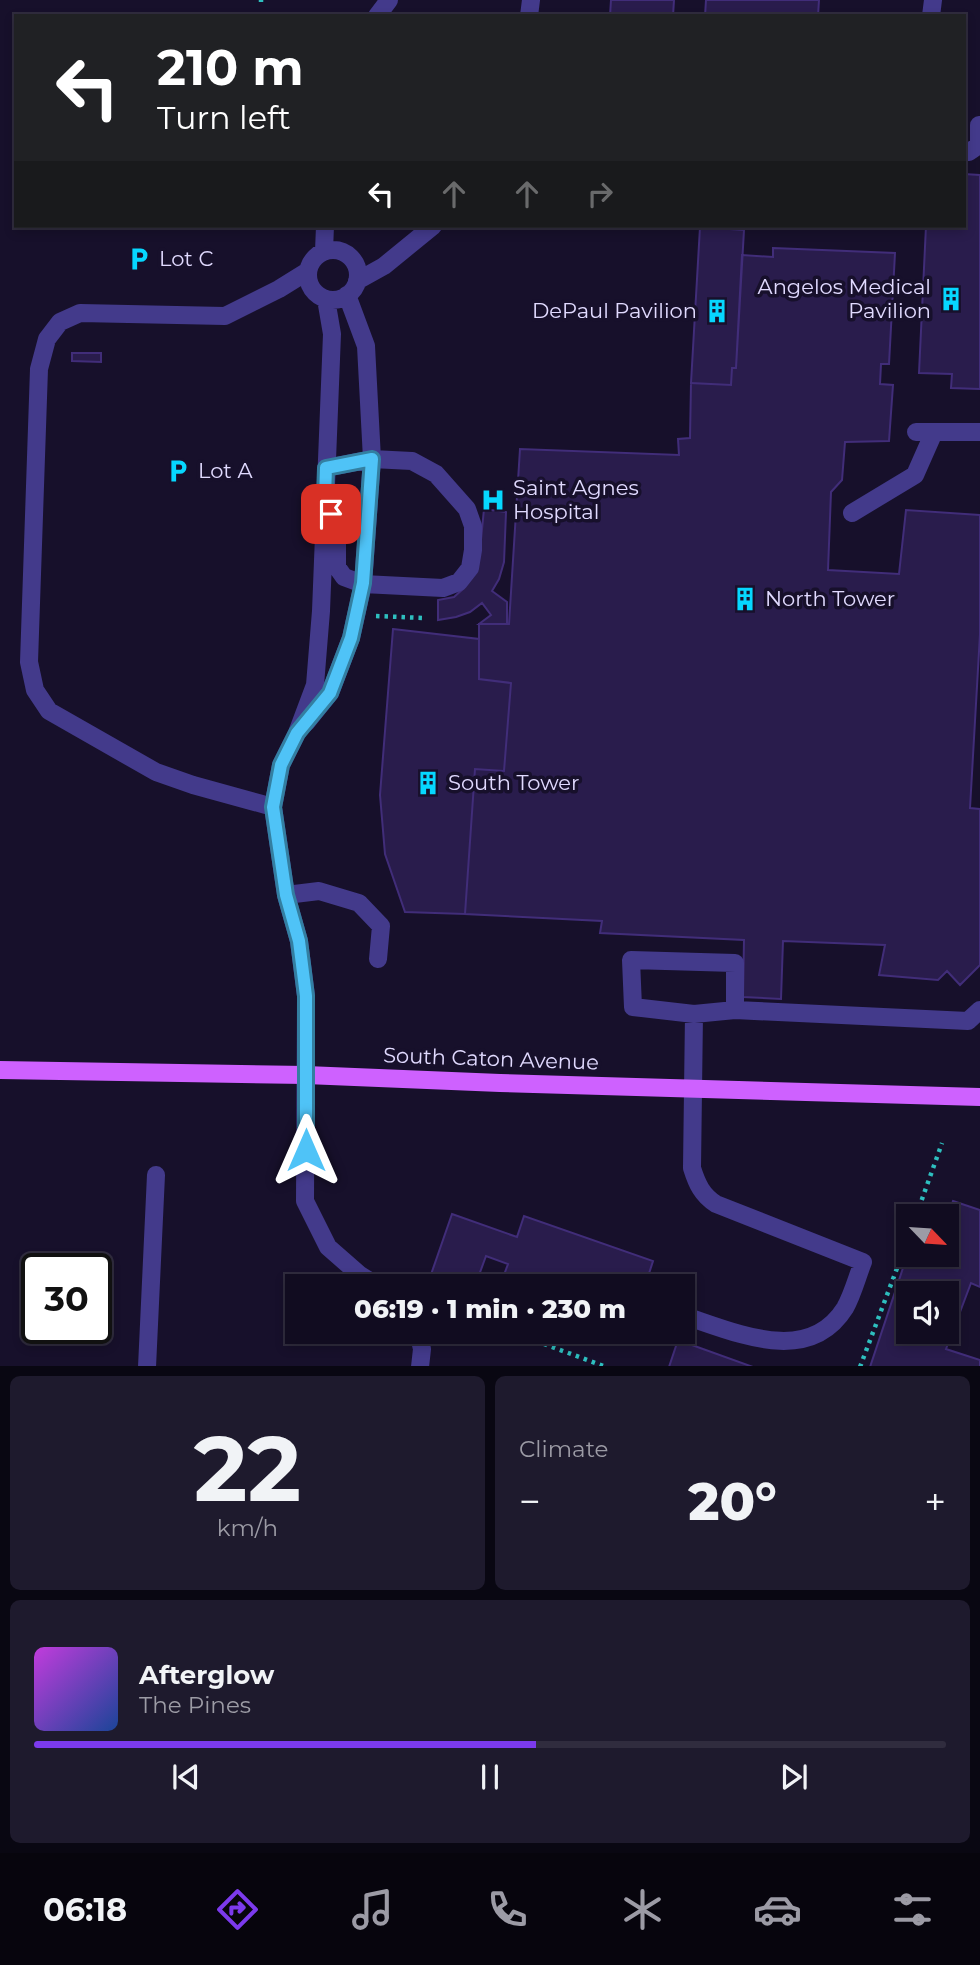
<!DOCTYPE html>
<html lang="en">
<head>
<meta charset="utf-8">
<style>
	:root { --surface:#110c20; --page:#1e1a2d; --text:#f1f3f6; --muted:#9c9ba5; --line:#302c3e; --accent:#7c3aed }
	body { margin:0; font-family:Montserrat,sans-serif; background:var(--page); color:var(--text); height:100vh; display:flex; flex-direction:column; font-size:26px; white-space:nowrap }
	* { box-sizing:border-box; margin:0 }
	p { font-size:23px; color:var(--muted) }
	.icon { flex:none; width:38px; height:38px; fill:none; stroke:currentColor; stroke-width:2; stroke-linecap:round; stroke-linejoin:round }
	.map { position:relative; height:1366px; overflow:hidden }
	.panel { display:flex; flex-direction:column; gap:10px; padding:10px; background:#090712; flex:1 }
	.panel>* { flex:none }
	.guide { position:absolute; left:14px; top:14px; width:952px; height:214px; border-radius:0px; box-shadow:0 4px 10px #0003,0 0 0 2px var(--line); background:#202124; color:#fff; overflow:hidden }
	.needle { width:46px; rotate:115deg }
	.tools { position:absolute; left:896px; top:1204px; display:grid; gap:14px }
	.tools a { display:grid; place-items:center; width:63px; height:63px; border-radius:0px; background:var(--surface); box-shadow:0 4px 10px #0003,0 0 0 2px var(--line); font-size:35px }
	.speed { position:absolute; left:21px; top:1253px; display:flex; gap:14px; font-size:35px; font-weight:700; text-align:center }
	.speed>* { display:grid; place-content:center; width:91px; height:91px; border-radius:50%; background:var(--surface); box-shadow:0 4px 10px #0003,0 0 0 2px var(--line); line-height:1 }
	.speed .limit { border:4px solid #111; border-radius:10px; background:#fff; color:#111 }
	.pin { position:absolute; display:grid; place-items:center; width:60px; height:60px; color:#fff; margin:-30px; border-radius:14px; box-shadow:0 4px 10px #0006 }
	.me { position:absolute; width:77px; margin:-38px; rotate:0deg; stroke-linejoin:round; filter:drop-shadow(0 0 5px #0008) }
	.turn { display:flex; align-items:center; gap:24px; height:147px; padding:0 28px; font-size:32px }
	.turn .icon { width:91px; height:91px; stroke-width:2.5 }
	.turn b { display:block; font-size:49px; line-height:60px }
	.lanes { display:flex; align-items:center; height:66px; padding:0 28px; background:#0003; justify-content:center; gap:35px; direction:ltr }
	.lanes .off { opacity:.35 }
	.big { font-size:52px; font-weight:800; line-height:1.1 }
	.panel .tile { flex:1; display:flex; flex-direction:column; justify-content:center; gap:10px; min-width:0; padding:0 24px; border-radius:10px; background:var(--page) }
	.panel .dial { align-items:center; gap:0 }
	.dial b { font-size:91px; line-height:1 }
	.song { display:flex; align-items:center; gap:21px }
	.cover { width:84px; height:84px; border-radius:10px; background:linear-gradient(135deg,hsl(290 70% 55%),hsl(220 70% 35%)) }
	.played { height:7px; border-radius:4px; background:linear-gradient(90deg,var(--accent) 55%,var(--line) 55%) }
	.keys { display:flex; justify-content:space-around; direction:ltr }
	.heat { display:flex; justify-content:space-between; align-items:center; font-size:38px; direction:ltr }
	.panel .tiles { flex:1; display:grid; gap:10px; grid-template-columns:1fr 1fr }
	.tile:last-child { grid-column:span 2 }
	.trip { position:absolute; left:285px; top:1274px; width:410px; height:70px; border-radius:0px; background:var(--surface); box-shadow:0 4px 10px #0003,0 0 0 2px var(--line); font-weight:800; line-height:70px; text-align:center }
	.menu { display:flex; height:112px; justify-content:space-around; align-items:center; background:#07050d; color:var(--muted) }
	.menu .icon { width:49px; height:49px }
	.menu .on { color:var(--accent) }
	.menu b { font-size:32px; color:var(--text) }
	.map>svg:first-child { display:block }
</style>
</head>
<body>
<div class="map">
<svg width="980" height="1367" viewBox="0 0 980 1367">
	<rect width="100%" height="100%" fill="#17102b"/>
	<path fill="#291c4c" stroke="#412d79" stroke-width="2" fill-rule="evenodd" d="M611 0H674L673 16H610Z
		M706 0H819L818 16H705Z
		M964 174 980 175V389L951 388 952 374 919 373 926 226H964Z
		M700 227 744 230 736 368H732L731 385 691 383Z
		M773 248 895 253 889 364H881L880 384 893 385 889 441 845 442 842 480 831 492 828 570 899 574 906 510 980 515V634L970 808 980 809V965L960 985 947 971 938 980 879 975 885 945 783 941 781 999 743 997 744 940 600 933 602 921 465 914 475 769 504 771 511 683 479 679V624H509L520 449 679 455 678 439 690 438 691 383 731 385 732 368H736L742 255 773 257Z
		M72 353H101V362L72 361Z
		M484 509 506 512 504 562 499 579 492 591 507 602V624H479L491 615 482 603 470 612 456 617 438 620V600L454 597 464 588 479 560Z
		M393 629 479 639V679L511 683 504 771 475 769 465 914 405 912 385 854 380 795Z
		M953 1201 980 1210V1287L971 1283 946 1349 980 1360V1367H870L908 1253V1255H947V1216H921L924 1205 949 1213ZM908 1293H947V1332H908Z
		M452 1214 517 1237 524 1216 653 1261 645 1286H510L501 1283 508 1264 486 1256 475 1286H427Z
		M678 1340 753 1367H669Z"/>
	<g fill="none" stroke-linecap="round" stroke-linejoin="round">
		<path stroke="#2ebfbf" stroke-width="4.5" stroke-dasharray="3.5 5" stroke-linecap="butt" d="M261 2V0
			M376 616 424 618
			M916 1216 942 1143
			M512 1332 606 1367
			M860 1367 908 1239"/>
		<path stroke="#433a8b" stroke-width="18" d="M377 16 389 0
			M529 16 531 0
			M931 16 933 0
			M964 151 969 152 979 145V125
			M308 275a25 25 0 1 1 50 0a25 25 0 1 1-50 0Z
			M324 251 325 226
			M357 281 384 266 433 226
			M326 299 332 334 321 611 315 685 297 733 281 765 273 807 286 895 299 941 306 996 305 1201 328 1247 360 1275 378 1286
			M916 432H980
			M326 468 372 459 412 461 436 474 467 509 473 526V550L470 568 459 582 443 588 363 584 344 577 337 567V533L329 509
			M852 513 915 475 934 432
			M306 723 330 693 351 638 363 584 372 459 366 346 347 295
			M273 807 193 785 156 772 49 711 35 690 29 662 39 369 47 339 60 322 80 313 225 316 279 289 308 271
			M286 895 319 891 359 903 381 926 378 959
			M735 1010V963L631 960 633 1007 694 1014 735 1010 968 1021 980 1010
			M682 1315C735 1332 808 1367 845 1308 853 1294 857 1277 863 1262L716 1204C702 1195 697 1184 692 1168L694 1014
			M418 1332 422 1349 420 1367
			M147 1367 156 1175"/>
		<path stroke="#ce61ff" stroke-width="18" d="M0 1070 306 1075 500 1083 980 1097"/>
	</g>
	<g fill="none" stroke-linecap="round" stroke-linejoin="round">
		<g stroke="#337fa1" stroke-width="18">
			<path id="route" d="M306 1150V996L299 941 286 895 273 807 281 765 297 733 330 693 351 638 363 583 372 459 326 468 325 496 331 514"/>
		</g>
		<use href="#route" stroke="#4fc3f7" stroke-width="12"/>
	</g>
	<defs>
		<g id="parking-bare" transform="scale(1.89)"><path d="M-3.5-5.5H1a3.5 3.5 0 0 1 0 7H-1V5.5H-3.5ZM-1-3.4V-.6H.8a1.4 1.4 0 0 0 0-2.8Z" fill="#06d7ff" stroke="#17102b" stroke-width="2.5" paint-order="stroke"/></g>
		<g id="building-bare" transform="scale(1.89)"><path d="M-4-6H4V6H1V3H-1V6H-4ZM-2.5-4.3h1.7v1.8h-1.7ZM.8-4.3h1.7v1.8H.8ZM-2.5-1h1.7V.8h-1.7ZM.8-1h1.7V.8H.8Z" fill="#06d7ff" stroke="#17102b" stroke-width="2.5" paint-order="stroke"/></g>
		<g id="hospital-bare" transform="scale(1.89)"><path d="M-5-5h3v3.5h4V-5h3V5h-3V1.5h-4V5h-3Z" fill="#06d7ff" stroke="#17102b" stroke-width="2.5" paint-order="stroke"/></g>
	</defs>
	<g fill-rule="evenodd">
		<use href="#parking-bare" x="139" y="259"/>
		<use href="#building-bare" x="951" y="299"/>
		<use href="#building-bare" x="717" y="311"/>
		<use href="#parking-bare" x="178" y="471"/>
		<use href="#hospital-bare" x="493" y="500"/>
		<use href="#building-bare" x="745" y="599"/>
		<use href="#building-bare" x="428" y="783"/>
	</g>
	<g text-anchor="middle" stroke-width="7" stroke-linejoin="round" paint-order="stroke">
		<g font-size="21" fill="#e1daff" stroke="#17102b" text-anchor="start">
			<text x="159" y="266">Lot C</text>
			<text x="931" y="294" text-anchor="end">Angelos Medical<tspan x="931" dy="24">Pavilion</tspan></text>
			<text x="697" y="318" text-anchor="end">DePaul Pavilion</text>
			<text x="198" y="478">Lot A</text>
			<text x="513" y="495">Saint Agnes<tspan x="513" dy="24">Hospital</tspan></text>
			<text x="765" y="606">North Tower</text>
			<text x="448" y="790">South Tower</text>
		</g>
		<g font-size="21" fill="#e1daff" stroke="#17102b">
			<text transform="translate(491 1059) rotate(2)" y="7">South Caton Avenue</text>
		</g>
	</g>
</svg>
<div class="tools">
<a><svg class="needle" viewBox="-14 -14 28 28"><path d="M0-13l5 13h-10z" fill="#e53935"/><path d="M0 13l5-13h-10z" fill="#9c9ba5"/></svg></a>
<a><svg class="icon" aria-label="sound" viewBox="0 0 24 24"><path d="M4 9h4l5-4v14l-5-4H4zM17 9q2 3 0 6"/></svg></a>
</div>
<div class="speed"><div class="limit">30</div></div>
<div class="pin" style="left:331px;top:514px;background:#d93025"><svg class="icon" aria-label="arrive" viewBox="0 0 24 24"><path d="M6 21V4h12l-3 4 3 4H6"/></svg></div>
<svg class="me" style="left:306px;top:1150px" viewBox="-20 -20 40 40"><path d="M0-17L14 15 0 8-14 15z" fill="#4fc3f7" stroke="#fff" stroke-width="4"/></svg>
<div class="trip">06:19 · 1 min · 230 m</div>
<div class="guide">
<div class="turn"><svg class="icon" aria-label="left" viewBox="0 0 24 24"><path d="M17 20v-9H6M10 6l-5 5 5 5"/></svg><div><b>210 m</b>Turn left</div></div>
<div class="lanes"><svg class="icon" aria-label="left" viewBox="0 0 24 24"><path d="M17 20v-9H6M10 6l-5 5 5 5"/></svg><svg class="icon off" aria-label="ahead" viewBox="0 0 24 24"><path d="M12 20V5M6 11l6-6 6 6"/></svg><svg class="icon off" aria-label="ahead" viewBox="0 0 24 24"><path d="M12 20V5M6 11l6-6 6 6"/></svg><svg class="icon off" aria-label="right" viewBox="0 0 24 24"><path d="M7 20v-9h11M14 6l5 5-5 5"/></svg></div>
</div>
</div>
<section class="panel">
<div class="tiles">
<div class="tile dial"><b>22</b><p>km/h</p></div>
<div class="tile"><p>Climate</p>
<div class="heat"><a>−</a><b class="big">20°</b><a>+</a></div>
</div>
<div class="tile">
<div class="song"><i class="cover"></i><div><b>Afterglow</b><p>The Pines</p></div></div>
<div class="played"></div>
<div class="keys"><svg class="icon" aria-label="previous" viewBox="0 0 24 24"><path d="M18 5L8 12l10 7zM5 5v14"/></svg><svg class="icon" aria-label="pause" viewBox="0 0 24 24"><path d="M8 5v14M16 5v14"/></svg><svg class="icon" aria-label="next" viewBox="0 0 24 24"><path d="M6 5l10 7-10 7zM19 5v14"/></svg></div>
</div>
</div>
</section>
<nav class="menu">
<b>06:18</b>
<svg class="icon on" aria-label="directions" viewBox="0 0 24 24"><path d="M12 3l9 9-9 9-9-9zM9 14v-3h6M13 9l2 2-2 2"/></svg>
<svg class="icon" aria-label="music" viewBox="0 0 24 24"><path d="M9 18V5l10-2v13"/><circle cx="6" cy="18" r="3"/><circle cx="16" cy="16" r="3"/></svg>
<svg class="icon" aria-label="phone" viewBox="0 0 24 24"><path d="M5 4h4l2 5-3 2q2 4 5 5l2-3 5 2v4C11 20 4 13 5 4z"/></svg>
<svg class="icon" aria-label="climate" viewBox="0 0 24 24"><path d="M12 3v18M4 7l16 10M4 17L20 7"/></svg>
<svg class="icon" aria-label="car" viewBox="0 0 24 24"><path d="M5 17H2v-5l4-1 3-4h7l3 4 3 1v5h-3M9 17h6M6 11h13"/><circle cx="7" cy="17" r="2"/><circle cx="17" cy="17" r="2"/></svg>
<svg class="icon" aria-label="filters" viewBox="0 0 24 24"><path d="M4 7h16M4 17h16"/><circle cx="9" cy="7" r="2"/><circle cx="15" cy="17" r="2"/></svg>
</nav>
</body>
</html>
